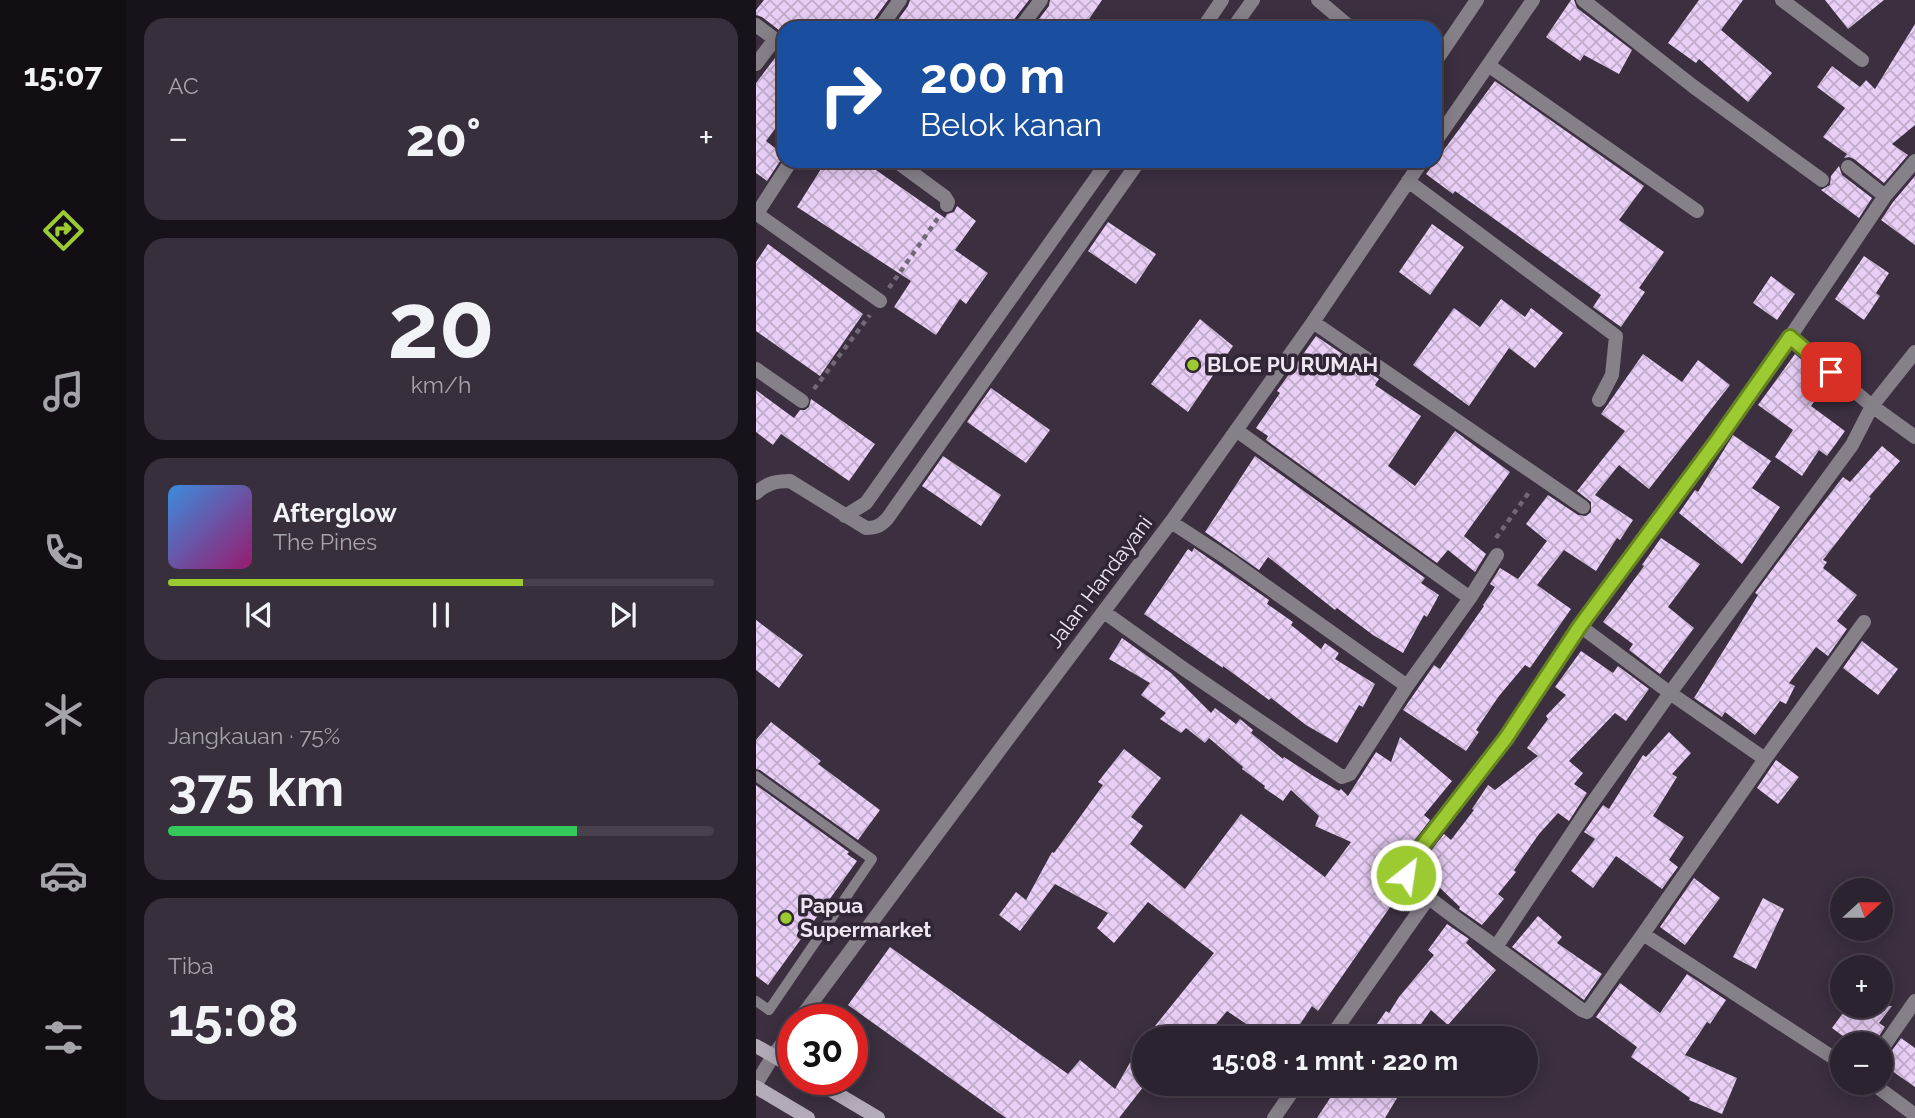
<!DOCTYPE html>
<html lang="id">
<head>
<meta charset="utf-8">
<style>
	:root { --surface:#2c2330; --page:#382f3c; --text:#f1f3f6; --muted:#a6a4ab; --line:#48404c; --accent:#9cca31 }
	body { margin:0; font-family:Raleway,sans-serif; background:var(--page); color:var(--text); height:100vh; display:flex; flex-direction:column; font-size:26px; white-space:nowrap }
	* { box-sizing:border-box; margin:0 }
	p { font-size:23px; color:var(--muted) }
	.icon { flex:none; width:38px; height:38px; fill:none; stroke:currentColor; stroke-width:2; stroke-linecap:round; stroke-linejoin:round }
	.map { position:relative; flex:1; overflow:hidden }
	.sheet { display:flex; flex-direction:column; gap:18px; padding:18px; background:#18131a; width:630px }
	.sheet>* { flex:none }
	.banner { position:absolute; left:21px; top:21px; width:665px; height:147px; border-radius:21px; box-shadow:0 4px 18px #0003,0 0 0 2px var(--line); background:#1a4fa0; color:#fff; overflow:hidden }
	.needle { width:46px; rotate:69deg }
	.tools { position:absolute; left:1074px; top:878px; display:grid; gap:14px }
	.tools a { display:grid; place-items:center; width:63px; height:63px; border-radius:50%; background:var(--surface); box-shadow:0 4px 18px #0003,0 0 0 2px var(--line); font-size:35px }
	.speed { position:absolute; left:21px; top:1004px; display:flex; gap:14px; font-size:35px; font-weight:700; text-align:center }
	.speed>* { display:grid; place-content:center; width:91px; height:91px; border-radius:50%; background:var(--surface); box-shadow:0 4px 18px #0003,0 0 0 2px var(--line); line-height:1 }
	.speed .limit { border:10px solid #d22; background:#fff; color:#111 }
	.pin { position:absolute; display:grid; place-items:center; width:60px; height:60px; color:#fff; margin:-30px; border-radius:14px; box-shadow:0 4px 10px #0006 }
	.me { position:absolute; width:77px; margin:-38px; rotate:30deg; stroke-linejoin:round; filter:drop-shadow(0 0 5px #0008) }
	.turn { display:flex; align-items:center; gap:24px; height:147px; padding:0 28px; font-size:32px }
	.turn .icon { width:91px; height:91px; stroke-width:2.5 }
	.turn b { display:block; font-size:49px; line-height:60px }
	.big { font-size:52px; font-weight:700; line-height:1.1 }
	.sheet .widget { flex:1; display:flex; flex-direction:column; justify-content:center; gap:10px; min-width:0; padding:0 24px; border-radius:21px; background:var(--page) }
	.sheet .dial { align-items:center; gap:0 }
	.dial b { font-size:91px; line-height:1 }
	.song { display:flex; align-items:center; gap:21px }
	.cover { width:84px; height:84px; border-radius:10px; background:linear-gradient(135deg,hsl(210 70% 55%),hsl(320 70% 35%)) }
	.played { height:7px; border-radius:4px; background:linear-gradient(90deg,var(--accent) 65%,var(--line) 65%) }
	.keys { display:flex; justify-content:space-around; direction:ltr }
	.heat { display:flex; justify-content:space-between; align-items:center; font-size:38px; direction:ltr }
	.charge { height:10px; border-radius:5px; background:linear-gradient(90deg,#34c759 75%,var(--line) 0) }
	.trip { position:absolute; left:376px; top:1026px; width:406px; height:70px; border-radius:35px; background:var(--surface); box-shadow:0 4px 18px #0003,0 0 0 2px var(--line); font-weight:700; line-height:70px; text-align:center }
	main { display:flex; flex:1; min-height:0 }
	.tabs { display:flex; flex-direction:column; width:126px; justify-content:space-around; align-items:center; background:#120e13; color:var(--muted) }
	.tabs .icon { width:49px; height:49px }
	.tabs .current { color:var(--accent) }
	.tabs b { font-size:32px; color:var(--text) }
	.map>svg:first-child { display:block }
</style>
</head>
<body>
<main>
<nav class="tabs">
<b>15:07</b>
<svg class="icon current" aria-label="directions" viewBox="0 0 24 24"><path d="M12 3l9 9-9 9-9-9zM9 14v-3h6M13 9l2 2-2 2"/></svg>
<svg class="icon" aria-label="music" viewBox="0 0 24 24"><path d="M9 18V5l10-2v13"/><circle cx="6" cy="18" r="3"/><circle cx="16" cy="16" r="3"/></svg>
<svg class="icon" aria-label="phone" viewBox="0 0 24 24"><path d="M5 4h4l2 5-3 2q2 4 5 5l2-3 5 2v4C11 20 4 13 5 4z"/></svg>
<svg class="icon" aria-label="climate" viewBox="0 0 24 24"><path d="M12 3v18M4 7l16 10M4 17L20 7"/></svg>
<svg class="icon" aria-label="car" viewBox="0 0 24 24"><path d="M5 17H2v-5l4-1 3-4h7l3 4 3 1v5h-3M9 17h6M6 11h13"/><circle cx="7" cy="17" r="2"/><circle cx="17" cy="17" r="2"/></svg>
<svg class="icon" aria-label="filters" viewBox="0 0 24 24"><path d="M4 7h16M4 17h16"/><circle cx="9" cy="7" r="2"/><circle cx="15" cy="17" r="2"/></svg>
</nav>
<section class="sheet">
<div class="widget"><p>AC</p>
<div class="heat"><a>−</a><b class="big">20°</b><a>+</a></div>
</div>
<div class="widget dial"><b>20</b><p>km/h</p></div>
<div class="widget">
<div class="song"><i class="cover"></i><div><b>Afterglow</b><p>The Pines</p></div></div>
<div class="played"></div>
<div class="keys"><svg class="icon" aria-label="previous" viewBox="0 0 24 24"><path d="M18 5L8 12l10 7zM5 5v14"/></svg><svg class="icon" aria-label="pause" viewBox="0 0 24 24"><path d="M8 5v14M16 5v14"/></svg><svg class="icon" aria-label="next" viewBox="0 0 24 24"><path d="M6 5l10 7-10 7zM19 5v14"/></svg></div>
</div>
<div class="widget"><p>Jangkauan · 75%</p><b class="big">375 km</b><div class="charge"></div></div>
<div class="widget"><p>Tiba</p><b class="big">15:08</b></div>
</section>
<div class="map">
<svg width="1159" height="1118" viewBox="0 0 1159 1118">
	<defs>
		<pattern id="building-cross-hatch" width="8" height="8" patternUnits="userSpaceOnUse" patternTransform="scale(1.75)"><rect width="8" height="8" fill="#e9cef6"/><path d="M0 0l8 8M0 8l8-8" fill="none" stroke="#c0acca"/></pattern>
	</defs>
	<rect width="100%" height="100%" fill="#3b2f40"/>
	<path fill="url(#building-cross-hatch)" d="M8 0H132L116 22 114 28H28V34L6 17 0 15V10Z
		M154 0H273L256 22 255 28H136L152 6Z
		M294 0H346L327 28H276L293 6Z
		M815 0H818L821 8 876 50 863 74 828 55 824 61 790 37Z
		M943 0H987L965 30 1016 73 992 102 943 59 940 63 912 43Z
		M1069 0H1128L1092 29Z
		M1159 24V125L1136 144 1152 155 1128 183 1098 159 1093 157 1088 158 1091 154 1067 137 1089 108 1061 87 1076 66 1104 87 1110 80 1119 89Z
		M22 54 28 55V117L10 141 28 155 11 181 0 173V83Z
		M739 81 888 186 863 220 908 252 883 288 889 292 865 327 837 307 845 295 699 191 697 194 670 174Z
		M70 161H107L189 218 191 214 198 212 201 206 220 221 199 250 232 273 210 304 204 299 180 335 138 307 155 281 41 207Z
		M1083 166 1086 175 1116 198 1103 218 1065 190 1074 185 1075 176Z
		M1159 176V245L1125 220 1137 202Z
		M352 222 400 254 380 284 332 251Z
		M676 224 708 247 674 295 643 272Z
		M12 244 107 314 64 376 0 331V262Z
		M1108 256 1133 273 1120 293 1124 296 1108 320 1079 299Z
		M1015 276 1039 294 1021 320 997 303Z
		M745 299 769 317 775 308 807 333 779 368 753 348 713 406 657 365 698 308 724 327Z
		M444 319 477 346 432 412 395 384Z
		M560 336 623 379 619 385 665 416 632 466 659 486 699 431 754 472 708 536 730 554 719 572 692 550 681 563 510 440 512 436 500 428 524 393 521 391Z
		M887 354 926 382 942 360 974 385 893 489 863 465 839 495 877 520 864 540 861 538 840 571 808 550 781 585 815 609 774 668 769 665 743 696 720 730 723 732 710 751 647 710 678 665 684 669 728 606 727 605 739 587 734 584 744 568 762 579 791 541 770 524 792 495 822 515 830 516 835 512V502L821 491 869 431 845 414Z
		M1039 354 1072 382 1055 406 1089 431 1071 456 1063 450 1046 476 1019 457 1037 430 1002 405Z
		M235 388 294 430 270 463 211 422Z
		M0 390 38 418 44 410H49L53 407 55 399 119 444 93 481 25 434 17 445 0 432Z
		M977 435 1015 461 996 488 1024 507 986 564 923 513 939 490 942 492Z
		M1126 446 1144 461 1113 497 1115 498 1067 560 1071 562 1067 568 1101 595 1081 621 1091 629 1072 656 1060 647 1033 683 1039 686 1030 704 1024 701 999 735 969 712 966 717 938 698 1002 595 999 593 1045 531 1087 477 1094 482Z
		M187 456 245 495 225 526 166 486Z
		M499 456 669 578 665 583 683 595 671 617 668 615 647 653 617 635 581 608 579 610 512 557 503 570 449 532Z
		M905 538 944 564 912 607 938 628 904 674 873 650 877 644 847 622 888 566 886 565Z
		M438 548 513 600 511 604 537 622 535 625 565 649 569 643 583 653 579 659 619 684 607 707 603 705 581 743 550 725 515 698 513 700 467 666V668L388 614 432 549 436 552Z
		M0 620 47 655 23 688 0 670Z
		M366 638 415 673 455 713 459 708 480 724 484 719 497 730 495 733 527 759 528 757 559 777 583 791 585 789 592 796 620 752 635 762 644 737 696 781 668 815 674 820 642 862 640 870V876L648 887 562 1011 556 1006 535 1038H511L471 1011 449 1038H414L399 1026 458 953 392 902 358 943 341 928 352 913 299 884 264 931 243 915 260 892 270 900 296 852 298 853 347 785 342 782 368 749 405 778 375 817 387 826 374 844 429 889 485 814 569 877 595 842 559 826 563 816 535 790 527 801 508 788 509 786 486 769 487 767 453 738 449 743 430 728 425 733 404 719 410 713 385 695 394 683 353 659Z
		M1106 641 1142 669 1122 695 1087 668Z
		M825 651 857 673 862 666 893 689 870 721 859 713 813 761 827 773 818 784 831 793 813 821 802 813 783 834 758 870 760 872 742 894 748 899 726 925 703 909 704 907 662 867 688 834 695 840 718 810 716 809 732 785 739 790 782 756 771 748 792 719 790 716 810 695 799 687Z
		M15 722 65 761 62 764 124 810 102 840 4 770 0 769V740Z
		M913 732 935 753 916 774 921 777 897 816 928 837 913 860 922 867 906 889 860 856 837 888 815 871 839 839 828 832 847 805 853 809 887 755 890 757Z
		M1020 760 1043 777 1022 804 1001 788Z
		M0 785 93 852 91 854 101 861 12 985 0 976Z
		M938 878 964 898 929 945 904 927Z
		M1007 898 1028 909 1000 969 977 957Z
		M782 916 806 937 801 943 846 974 828 1000 756 947Z
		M691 924 713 939 710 943 740 970 692 1025 675 1010 655 1038H632L618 1028 630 1011 633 1013 643 997 678 955 672 950Z
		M134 947 312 1074 324 1060 359 1089 388 1038V1086L363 1118H250L92 1005Z
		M931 974 970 1000 954 1024 951 1022 929 1055 981 1078 966 1114 933 1100 934 1098 875 1057 881 1047 840 1017 864 983 904 1013Z
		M1092 1006H1136L1123 1023 1129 1027 1117 1045H1099L1076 1028Z
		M1145 1038 1159 1048V1087L1126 1064Z
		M584 1083H650L629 1118H561Z"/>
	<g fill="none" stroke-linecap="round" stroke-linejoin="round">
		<path stroke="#736877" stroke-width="4.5" stroke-dasharray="5 5" stroke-linecap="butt" d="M133 288 182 218
			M58 389 114 315
			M740 538 774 491"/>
		<path stroke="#868089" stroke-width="10" d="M0 776 116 859 13 1010 0 1001"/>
		<path stroke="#868089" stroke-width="14" d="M562 0 595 28
			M827 0 938 87 1066 180
			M1026 0 1106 60
			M0 25 28 46
			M124 28 144 0
			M264 28 285 0
			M447 28 466 0
			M477 28 497 0
			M679 62 721 0
			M0 64 19 39
			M732 65 941 211
			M679 142 777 0
			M140 161 189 197 192 202 191 205
			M1092 167 1129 196
			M652 181 860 336 856 375 843 400
			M1 214 124 301
			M0 215 35 161
			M557 322 827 507
			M1034 337 1116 406 1159 437
			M0 369 46 401
			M480 430 714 598 651 686
			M0 493C11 483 20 481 34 481L110 528C120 528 124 526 131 519L383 161
			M89 516 110 503 352 161
			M714 598 741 555
			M348 612 428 669 586 777 594 774 651 686 472 559 415 522
			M824 626 914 693 832 809 740 947C722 933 655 890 649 872L650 867 750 738Z
			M824 626 963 438 1034 337 1129 196 1159 161
			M1009 759 914 693 1096 445 1116 406 1159 352
			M887 934 1009 759 1108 622
			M740 947 826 1010 831 1012 887 934 1087 1064
			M43 1020 263 724 415 522 557 322 666 161
			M574 1038 673 897
			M1125 1050 1159 1001
			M1116 1083 1159 1115
			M0 1084 17 1056 37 1029
			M518 1118 542 1083"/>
		<path stroke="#b4abb9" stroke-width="14" d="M0 1046 37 1067
			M58 1080 122 1118
			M0 1087 52 1118"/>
	</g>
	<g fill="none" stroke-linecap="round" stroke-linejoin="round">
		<g stroke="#658320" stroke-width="18">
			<path id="route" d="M650 875V867L750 738 824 626 963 438 1034 337 1075 372"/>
		</g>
		<use href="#route" stroke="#9cca31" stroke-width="12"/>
	</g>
	<g fill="#9cca31" stroke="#302635" stroke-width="2.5">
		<circle cx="437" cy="365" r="7"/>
		<circle cx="30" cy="918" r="7"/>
	</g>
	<g text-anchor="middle" stroke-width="7" stroke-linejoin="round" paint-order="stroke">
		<g font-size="21" font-weight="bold" fill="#eee7f1" stroke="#302635" text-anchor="start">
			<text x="451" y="372">BLOE PU RUMAH</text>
			<text x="44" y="913">Papua<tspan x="44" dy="24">Supermarket</tspan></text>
		</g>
		<g font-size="21" fill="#eee7f1" stroke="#302635">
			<text transform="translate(344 582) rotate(-53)" y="7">Jalan Handayani</text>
		</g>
	</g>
</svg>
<div class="tools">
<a><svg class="needle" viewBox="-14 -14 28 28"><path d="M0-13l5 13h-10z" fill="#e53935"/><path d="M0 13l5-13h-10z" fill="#a6a4ab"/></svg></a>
<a>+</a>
<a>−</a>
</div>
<div class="speed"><div class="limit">30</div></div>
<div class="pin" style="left:1075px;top:372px;background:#d93025"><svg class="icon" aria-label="arrive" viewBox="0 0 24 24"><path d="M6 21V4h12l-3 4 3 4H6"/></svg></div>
<svg class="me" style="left:650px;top:875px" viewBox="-20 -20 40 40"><circle r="17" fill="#9cca31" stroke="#fff" stroke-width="3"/><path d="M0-11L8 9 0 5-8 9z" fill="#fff"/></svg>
<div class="trip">15:08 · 1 mnt · 220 m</div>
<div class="banner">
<div class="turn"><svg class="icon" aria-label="right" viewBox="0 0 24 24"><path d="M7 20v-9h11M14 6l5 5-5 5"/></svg><div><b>200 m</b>Belok kanan</div></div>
</div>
</div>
</main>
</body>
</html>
